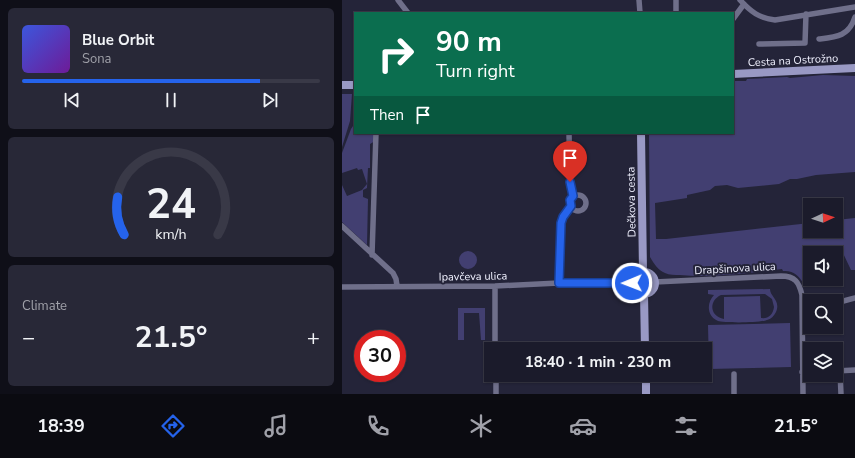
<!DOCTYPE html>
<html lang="en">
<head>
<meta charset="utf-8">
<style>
	:root { --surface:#1b1b2b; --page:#282837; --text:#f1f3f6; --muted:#a0a1a9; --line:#393947; --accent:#2563eb }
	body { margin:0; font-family:"Nunito Sans",sans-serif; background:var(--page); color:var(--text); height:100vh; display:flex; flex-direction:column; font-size:15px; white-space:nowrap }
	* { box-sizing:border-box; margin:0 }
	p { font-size:13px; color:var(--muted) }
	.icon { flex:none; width:22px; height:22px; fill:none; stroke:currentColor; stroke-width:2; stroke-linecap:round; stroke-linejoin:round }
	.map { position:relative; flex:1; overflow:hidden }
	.panel { display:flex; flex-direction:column; gap:8px; padding:8px; background:#0f0f18; width:342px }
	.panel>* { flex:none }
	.banner { position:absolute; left:12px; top:12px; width:380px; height:122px; border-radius:0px; box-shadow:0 1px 3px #0004,0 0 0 1px var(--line); background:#0b6e4f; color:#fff; overflow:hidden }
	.needle { width:26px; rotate:87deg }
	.buttons { position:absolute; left:461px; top:198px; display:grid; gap:8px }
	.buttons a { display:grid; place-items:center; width:40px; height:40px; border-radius:0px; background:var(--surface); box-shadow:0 1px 3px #0004,0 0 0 1px var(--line); font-size:20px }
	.speed { position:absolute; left:12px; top:330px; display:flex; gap:8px; font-size:20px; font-weight:700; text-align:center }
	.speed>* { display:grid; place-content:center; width:52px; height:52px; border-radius:50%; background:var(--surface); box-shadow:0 1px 3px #0004,0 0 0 1px var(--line); line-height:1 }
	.speed .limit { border:6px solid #d22; background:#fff; color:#111 }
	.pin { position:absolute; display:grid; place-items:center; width:34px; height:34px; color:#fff; margin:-41px -17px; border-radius:50% 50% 50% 0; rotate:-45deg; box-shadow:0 0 4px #0007 }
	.pin .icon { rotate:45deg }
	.me { position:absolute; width:44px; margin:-22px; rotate:269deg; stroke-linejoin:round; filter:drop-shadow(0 0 3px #0008) }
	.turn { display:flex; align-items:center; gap:14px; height:84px; padding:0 16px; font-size:18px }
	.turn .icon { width:52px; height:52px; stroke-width:2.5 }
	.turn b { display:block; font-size:28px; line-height:34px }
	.then { display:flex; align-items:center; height:38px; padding:0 16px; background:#0003; gap:8px; font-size:15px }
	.big { font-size:30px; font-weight:700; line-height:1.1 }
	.panel .widget { flex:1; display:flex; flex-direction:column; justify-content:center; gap:6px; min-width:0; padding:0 14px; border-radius:6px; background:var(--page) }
	.panel .dial { align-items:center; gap:0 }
	.dial svg { height:104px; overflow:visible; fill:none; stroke:var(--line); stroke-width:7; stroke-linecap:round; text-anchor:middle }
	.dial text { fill:var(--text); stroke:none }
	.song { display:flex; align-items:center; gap:12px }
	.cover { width:48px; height:48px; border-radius:6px; background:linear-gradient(135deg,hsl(230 70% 55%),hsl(280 70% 35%)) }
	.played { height:4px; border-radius:2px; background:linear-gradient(90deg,var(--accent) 80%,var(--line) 80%) }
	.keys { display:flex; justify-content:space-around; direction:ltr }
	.heat { display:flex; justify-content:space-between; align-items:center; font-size:22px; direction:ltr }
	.trip { position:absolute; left:142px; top:342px; width:228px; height:40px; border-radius:0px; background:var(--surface); box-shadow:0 1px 3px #0004,0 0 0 1px var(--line); font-weight:700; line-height:40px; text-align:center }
	.tabs { display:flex; height:64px; justify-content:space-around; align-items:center; background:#0b0b11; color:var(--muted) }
	.tabs .icon { width:28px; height:28px }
	.tabs .on { color:var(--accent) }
	.tabs b { font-size:18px; color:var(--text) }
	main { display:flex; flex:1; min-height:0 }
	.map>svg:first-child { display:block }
</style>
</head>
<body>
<main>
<section class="panel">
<div class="widget">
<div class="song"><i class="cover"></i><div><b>Blue Orbit</b><p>Sona</p></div></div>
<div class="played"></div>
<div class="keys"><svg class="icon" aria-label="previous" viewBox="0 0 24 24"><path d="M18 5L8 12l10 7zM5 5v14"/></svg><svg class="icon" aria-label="pause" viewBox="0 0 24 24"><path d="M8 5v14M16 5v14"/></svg><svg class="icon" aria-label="next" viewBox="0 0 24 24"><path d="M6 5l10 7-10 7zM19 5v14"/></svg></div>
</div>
<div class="widget dial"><svg viewBox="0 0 100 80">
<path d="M14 69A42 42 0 1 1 86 69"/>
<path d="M14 69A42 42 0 0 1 9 40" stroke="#2563eb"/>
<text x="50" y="56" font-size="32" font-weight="700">24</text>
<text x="50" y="72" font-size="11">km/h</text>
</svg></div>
<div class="widget"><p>Climate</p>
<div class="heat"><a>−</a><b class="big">21.5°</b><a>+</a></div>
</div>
</section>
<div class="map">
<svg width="513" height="394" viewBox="0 0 513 394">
	<rect width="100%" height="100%" fill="#242439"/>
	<path fill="#423f71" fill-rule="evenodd" d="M481 75 513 76V172L474 175 455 179H448L437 184 396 188 385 185 373 186 368 190 345 195V198L313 203 314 239H324L468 223V231H494V220L513 218V270H509L500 251 494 253H468V261L460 263 465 279 462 285C458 276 451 270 441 271L440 269C407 273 371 278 338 275 333 275 327 275 323 273 316 270 312 264 308 257L307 133H391V81H404L405 79 445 77 448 78Z
		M0 94H10L8 121 0 147Z
		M13 123V133H32L33 141 28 144V168H26L25 188 21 190V197L26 199 25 245 0 222V185L5 196 20 190 25 184 20 169 16 170 15 168 0 173V153L9 129Z
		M117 260a9 9 0 1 1 18 0a9 9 0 1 1-18 0Z
		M428 289C428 297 439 300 434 312 432 316 429 319 425 320 419 323 381 323 376 321 364 316 365 302 372 295L366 294V290ZM423 294 430 299 432 307C431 315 426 319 419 318L418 296 382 297V319C368 317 366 301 379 295Z
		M116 308H143V340H139L137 313H122V340H116Z
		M448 323 449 367 367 369 366 325Z"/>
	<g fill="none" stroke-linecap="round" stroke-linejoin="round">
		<path stroke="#6f6f8a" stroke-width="5.5" d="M56 0 66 13
			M297 0 298 13
			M334 0V13
			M398 0C409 12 417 18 433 20L513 7
			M391 19 402 4
			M477 39C495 37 507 36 513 17
			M417 44 463 43 464 14
			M227 133 228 182 231 196
			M228 203a8 8 0 1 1 16 0a8 8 0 1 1-16 0Z
			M0 226 51 273 54 279 55 286
			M30 255 34 133
			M313 282 439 276C453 276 457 282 460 295L461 394
			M217 283 219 223 221 217 229 206
			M153 286V349
			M0 287 153 286 217 283H290
			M494 303 513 298
			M494 371 513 370
			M498 371 499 394
			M460 372H468
			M392 374V394
			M154 394V375"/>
		<path stroke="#9999c4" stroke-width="8" d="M391 74 513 68
			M0 85H13
			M299 133 301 272
			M291 283a11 11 0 1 1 22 0a11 11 0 1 1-22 0Z
			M302 294 303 349
			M304 375V394"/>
	</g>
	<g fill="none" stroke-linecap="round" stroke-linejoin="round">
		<g stroke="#184099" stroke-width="10">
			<path id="route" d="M228 182 231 196 228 200 229 206 221 217 219 223 217 283H290"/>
		</g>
		<use href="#route" stroke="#2563eb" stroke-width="7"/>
	</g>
	<g text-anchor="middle" stroke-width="4" stroke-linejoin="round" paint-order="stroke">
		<g font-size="11" fill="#eff0fe" stroke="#242439">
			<text transform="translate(451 60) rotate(-3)" y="4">Cesta na Ostrožno</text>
			<text transform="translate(289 202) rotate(-91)" y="4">Dečkova cesta</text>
			<text transform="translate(393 268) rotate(-3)" y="4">Drapšinova ulica</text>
			<text transform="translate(131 276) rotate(-1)" y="4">Ipavčeva ulica</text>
		</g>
	</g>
</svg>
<div class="buttons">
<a><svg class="needle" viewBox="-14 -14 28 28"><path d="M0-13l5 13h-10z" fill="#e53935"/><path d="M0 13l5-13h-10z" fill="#a0a1a9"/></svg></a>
<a><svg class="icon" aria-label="sound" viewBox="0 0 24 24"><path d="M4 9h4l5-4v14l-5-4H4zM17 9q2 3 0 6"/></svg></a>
<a><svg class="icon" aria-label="search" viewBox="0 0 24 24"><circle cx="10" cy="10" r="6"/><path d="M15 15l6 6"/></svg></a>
<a><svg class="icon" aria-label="layers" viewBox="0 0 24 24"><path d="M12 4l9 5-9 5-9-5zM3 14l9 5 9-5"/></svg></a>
</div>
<div class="speed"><div class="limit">30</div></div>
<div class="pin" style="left:228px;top:182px;background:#d93025"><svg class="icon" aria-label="arrive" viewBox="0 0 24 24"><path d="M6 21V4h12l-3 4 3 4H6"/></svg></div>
<svg class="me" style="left:290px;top:283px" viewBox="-20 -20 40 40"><circle r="17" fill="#2563eb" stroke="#fff" stroke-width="3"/><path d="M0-11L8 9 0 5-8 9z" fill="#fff"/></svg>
<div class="trip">18:40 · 1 min · 230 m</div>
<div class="banner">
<div class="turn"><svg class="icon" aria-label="right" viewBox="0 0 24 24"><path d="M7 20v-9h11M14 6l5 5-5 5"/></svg><div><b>90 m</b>Turn right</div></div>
<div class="then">Then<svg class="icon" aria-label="arrive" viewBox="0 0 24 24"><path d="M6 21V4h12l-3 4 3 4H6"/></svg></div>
</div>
</div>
</main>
<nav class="tabs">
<b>18:39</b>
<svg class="icon on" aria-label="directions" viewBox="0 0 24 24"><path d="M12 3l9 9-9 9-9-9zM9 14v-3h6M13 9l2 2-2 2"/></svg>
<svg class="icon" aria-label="music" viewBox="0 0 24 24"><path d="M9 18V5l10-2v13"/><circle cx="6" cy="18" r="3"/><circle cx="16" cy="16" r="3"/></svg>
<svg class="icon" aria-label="phone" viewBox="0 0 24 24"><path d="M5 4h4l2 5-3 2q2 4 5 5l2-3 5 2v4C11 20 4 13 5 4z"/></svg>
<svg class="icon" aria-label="climate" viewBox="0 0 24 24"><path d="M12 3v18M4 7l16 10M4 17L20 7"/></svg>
<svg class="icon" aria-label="car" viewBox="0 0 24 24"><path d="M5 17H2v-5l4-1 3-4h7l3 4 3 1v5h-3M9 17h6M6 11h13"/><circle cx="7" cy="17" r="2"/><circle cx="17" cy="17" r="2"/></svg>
<svg class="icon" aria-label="filters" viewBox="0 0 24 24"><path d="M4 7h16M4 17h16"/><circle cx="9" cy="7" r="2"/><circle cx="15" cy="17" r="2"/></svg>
<b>21.5°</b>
</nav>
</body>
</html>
